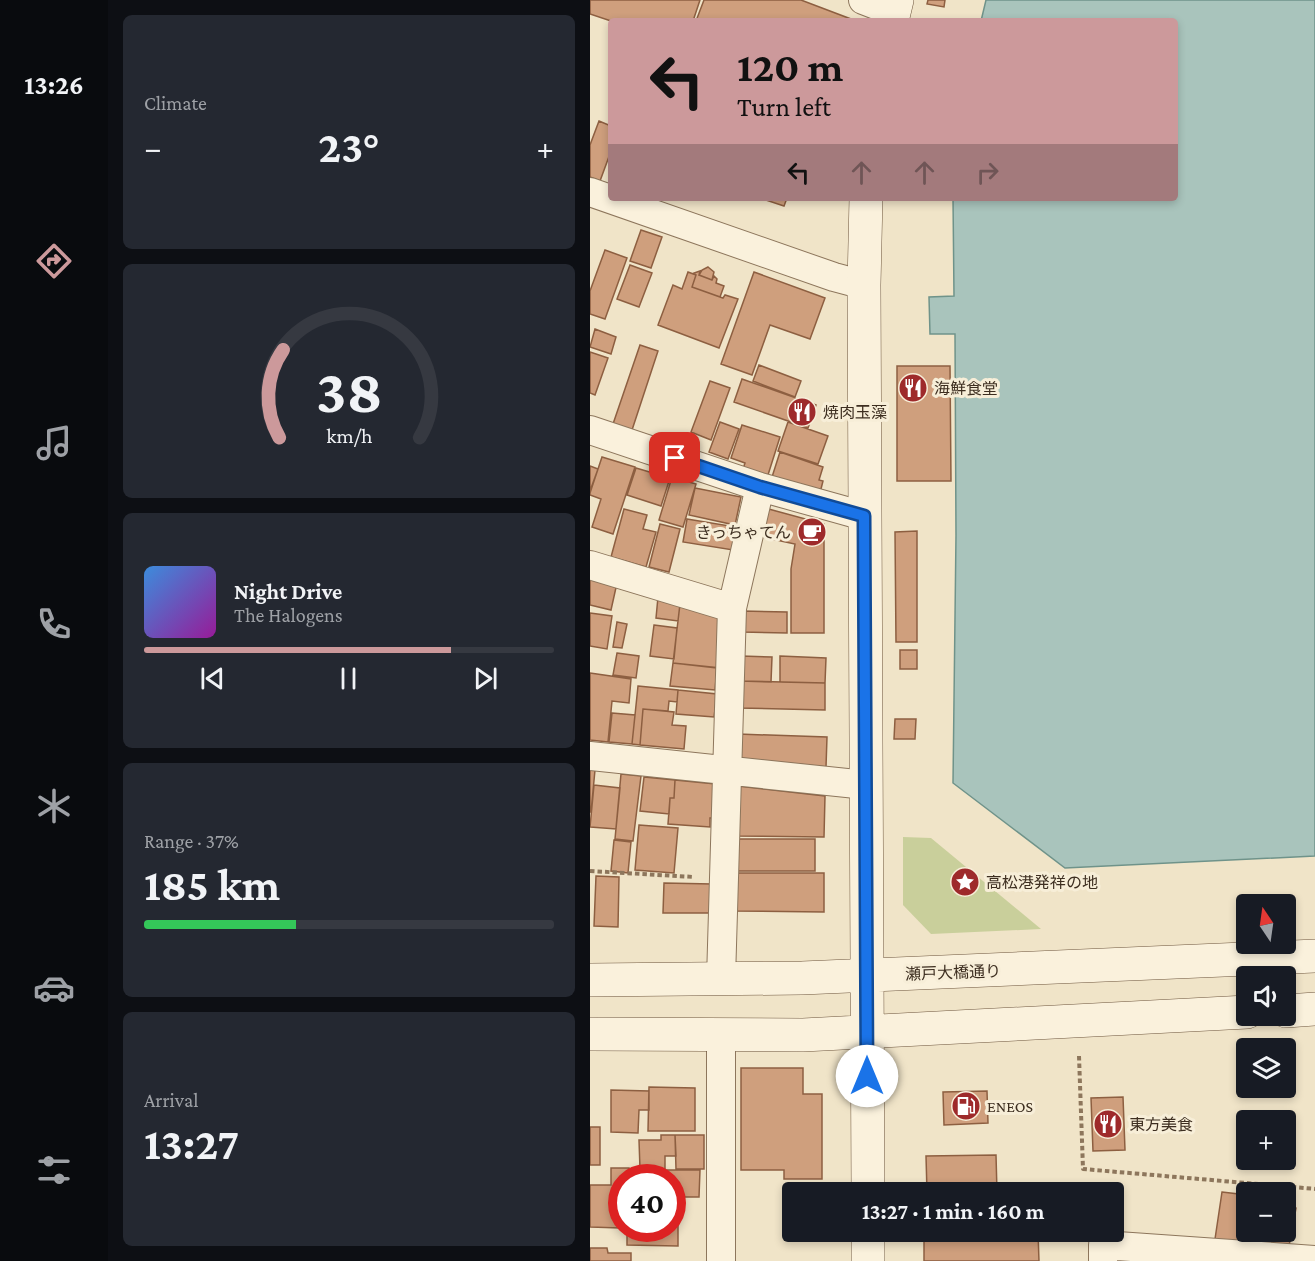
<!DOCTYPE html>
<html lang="en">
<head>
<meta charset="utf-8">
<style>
	:root { --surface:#171b24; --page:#242831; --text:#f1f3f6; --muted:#9ea1a6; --line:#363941; --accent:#cc999b }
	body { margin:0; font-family:"Crimson Pro","Noto Sans JP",serif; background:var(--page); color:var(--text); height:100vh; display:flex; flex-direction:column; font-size:22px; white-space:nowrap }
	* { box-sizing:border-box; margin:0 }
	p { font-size:20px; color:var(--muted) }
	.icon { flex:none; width:33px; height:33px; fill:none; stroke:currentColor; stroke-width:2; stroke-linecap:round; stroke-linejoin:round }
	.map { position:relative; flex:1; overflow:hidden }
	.side { display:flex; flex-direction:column; gap:15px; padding:15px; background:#0d0f14; width:482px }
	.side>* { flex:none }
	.hud { position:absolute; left:18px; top:18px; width:570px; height:183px; border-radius:6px; box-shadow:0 3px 9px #0003; background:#cc999b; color:#111; overflow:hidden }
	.needle { width:39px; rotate:347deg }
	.buttons { position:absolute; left:646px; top:894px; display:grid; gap:12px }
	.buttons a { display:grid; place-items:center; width:60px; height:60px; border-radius:6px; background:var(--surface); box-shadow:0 3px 9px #0003; font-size:30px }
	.speed { position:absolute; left:18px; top:1164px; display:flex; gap:12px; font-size:30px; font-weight:700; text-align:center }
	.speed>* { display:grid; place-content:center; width:78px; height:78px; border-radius:50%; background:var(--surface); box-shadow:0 3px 9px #0003; line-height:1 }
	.speed .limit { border:9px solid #d22; background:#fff; color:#111 }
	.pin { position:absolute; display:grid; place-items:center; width:51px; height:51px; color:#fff; margin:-26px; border-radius:12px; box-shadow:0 3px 9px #0006 }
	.me { position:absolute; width:66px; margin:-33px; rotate:0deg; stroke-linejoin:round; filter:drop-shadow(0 0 4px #0008) }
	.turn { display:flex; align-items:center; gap:21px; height:126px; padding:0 30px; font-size:27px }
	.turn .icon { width:78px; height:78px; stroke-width:2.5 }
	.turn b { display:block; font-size:42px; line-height:51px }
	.lanes { display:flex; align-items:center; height:57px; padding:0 30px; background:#0003; justify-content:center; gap:30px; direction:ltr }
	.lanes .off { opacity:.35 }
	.big { font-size:45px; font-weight:700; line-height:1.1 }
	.side .card { flex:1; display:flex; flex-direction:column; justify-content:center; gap:9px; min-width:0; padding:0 21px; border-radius:9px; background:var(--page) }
	.side .dial { align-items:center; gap:0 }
	.dial svg { height:156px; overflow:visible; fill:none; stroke:var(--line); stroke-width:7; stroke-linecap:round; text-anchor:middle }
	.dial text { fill:var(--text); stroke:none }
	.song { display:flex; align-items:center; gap:18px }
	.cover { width:72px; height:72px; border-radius:9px; background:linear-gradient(135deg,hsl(210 70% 55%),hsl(300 70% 35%)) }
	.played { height:6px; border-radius:3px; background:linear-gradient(90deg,var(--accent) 75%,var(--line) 75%) }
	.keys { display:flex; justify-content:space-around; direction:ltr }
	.heat { display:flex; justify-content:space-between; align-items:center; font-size:33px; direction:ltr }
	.charge { height:9px; border-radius:4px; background:linear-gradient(90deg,#34c759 37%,var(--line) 0) }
	.trip { position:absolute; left:192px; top:1182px; width:342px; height:60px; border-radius:6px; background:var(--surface); box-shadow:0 3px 9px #0003; font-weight:700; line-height:60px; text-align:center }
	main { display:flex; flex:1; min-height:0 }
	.tab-bar { display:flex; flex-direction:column; width:108px; justify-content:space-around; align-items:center; background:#090b0e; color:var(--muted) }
	.tab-bar .icon { width:42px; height:42px }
	.tab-bar .active { color:var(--accent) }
	.tab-bar b { font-size:27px; color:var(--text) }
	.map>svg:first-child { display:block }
</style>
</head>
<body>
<main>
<nav class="tab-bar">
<b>13:26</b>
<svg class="icon active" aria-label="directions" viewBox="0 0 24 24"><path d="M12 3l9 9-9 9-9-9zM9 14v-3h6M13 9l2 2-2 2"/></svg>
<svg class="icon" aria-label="music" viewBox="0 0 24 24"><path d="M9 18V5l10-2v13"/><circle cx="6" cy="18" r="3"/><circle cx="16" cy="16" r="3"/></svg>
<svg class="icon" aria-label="phone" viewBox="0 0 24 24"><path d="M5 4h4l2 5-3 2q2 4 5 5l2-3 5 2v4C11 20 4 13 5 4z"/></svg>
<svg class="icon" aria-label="climate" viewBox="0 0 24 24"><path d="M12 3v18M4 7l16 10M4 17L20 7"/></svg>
<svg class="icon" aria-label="car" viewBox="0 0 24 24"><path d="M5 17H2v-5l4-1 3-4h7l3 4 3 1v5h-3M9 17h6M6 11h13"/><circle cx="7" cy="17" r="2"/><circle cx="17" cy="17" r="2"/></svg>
<svg class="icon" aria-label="filters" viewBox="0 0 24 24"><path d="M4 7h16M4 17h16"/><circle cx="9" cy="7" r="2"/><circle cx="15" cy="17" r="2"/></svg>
</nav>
<section class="side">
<div class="card"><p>Climate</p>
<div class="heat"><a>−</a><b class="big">23°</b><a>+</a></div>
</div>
<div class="card dial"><svg viewBox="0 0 100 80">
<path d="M14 69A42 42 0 1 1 86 69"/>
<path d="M14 69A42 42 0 0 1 16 24" stroke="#cc999b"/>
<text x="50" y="56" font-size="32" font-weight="700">38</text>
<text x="50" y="72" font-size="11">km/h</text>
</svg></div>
<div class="card">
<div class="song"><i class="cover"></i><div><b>Night Drive</b><p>The Halogens</p></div></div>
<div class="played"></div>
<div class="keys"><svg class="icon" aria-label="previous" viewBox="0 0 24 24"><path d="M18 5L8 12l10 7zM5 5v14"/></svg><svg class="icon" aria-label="pause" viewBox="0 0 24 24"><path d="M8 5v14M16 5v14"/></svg><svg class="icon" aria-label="next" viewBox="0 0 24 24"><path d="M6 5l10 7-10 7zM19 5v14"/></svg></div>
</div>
<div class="card"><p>Range · 37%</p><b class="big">185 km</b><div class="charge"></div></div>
<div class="card"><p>Arrival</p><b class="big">13:27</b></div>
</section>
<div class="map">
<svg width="726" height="1261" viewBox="0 0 726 1261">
	<rect width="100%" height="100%" fill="#f0e4c8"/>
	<path fill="#c9cf9b" d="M313 837 341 838 451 929 341 934 313 905Z"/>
	<path fill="#a9c4bc" stroke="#6f938a" stroke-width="1.5" d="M396 0H725V856L475 868 363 783 366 535 365 334H340L339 297 364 296 363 198H585V21H391Z"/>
	<path fill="#cf9f7d" stroke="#8d5f41" stroke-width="1.5" d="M0 0H110L103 21H21L0 14Z
		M114 0H211L261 19 260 21H106Z
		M338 0H355L354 7 337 4Z
		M9 121 21 126V151L10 181 0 177V145Z
		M170 198H197L194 206Z
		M51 230 72 237 61 268 40 261Z
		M15 250 37 258 15 319 0 314V291Z
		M40 265 62 273 49 307 27 299Z
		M118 267 124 272 122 280 109 275 112 270Z
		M110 271 109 275 122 280 124 276 127 279 126 283 134 286 130 297 102 287 106 275 104 273Z
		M98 272 106 275 102 287 133 298 135 295 148 299 129 348 68 325 83 285 92 289Z
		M164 272 235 298 220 339 180 325 162 375 131 364Z
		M5 329 26 337 21 354 0 347Z
		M50 345 68 351 42 430 23 424Z
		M0 352 18 358 5 395 0 393Z
		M169 365 211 381 205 397 163 381Z
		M307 366H360L361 481H307Z
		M152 379 226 405 218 428 144 402Z
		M120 381 140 388 121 440 101 432Z
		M130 422 149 429 138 459 119 452Z
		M198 422 238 436 228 464 188 451Z
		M152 425 190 437 177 478 153 469 155 463 141 458Z
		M190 452 233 467 229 480 233 481 230 493 182 477Z
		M12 457 45 467 23 534 2 527 11 499 0 495V493Z
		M0 466 8 469 0 491Z
		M46 468 80 478 71 506 37 495Z
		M82 477 106 484 93 527 69 520Z
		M105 488 151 497 145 525 99 515Z
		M175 508 234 524V633H201V569L205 544 168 536Z
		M34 509 57 515 53 529 66 532 56 567 21 557Z
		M97 519 146 527 143 550 93 542Z
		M70 524 90 529 79 572 59 567Z
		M327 531V642H306L305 532Z
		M0 575 27 583 21 610 0 605Z
		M68 597 90 604 88 621 66 618Z
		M90 604 134 617 131 668 83 663Z
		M152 611 197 612V633L152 632Z
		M0 613 22 616 17 649 0 646Z
		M27 622 37 624 32 648 23 647Z
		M64 625 87 628 84 659 60 656Z
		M310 650H327V669H310Z
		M27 653 49 656 46 678 23 675Z
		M151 656 182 657 181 682 150 681Z
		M190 656 236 658 235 683 190 682Z
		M83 663 127 668 125 690 80 686Z
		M0 673 41 679 39 703 22 701 18 742 0 740Z
		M150 681 235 683V710L149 708Z
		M48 686 88 690 87 702 79 701 78 711 53 709 50 745 42 744Z
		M88 690 127 694 124 717 86 714Z
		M53 709 84 712 82 725 96 726 94 749 50 745Z
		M22 713 45 715 42 744 19 742Z
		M305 719H326L325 739H304Z
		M148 734 237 737 236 767 148 758Z
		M0 770H5L1 812H0Z
		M31 774 51 776 43 841 25 839Z
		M54 777 85 780 84 798H80L79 814 50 811Z
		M85 780 126 784 125 818H120V827L78 824 80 798H84Z
		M4 785 30 788 26 829 0 827Z
		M148 786 235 796 234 837 147 836Z
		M49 825 88 828 84 873 45 870Z
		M147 839H225V871H146Z
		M24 840 41 842 38 873 21 871Z
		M146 873H234V912L145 911Z
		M6 876 29 877 28 927 4 926Z
		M74 883 122 884 121 913H73Z
		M151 1068H213V1094H232V1179H194V1170H151Z
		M59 1087 105 1088V1131H58Z
		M21 1090 59 1091V1110H49L48 1133 21 1132Z
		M397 1091 398 1123 354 1125 353 1092Z
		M533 1097 535 1150 503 1151 501 1098Z
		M0 1127H10V1165H0Z
		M71 1135H85L86 1156H75V1169H50L49 1140H71Z
		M85 1135H114V1169H86Z
		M406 1155 407 1192H337L336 1156Z
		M21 1168H39V1178H32L30 1228 0 1227V1185H21Z
		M77 1170H110L109 1197H82V1178H77Z
		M632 1192 657 1195V1225L655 1243 625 1239Z
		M82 1198H88V1246L37 1245V1228H82Z
		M696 1206 706 1208 699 1246 657 1239 658 1232H696Z
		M334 1232H448L449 1261H334Z
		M0 1248H17L18 1253H41V1261H0Z"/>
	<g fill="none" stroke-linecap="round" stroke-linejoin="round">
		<g stroke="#8d765c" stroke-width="30">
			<path id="street" d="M273 0 304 12
				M0 192 244 277 274 285
				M0 430 170 487 274 516
				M0 565 142 608
				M0 756 276 785
				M131 979 142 608 170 487
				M131 1261V1034
				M513 1261V1245L726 1260"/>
		</g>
		<g stroke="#6f573f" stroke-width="34">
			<path id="secondary" d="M302 21 307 0
				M276 198 274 285 278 1192
				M0 980 212 978 726 956
				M696 1011 726 1009
				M0 1034 213 1035 657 1012
				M278 1232V1261"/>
		</g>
		<path stroke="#8d765c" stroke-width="4" stroke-dasharray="4.5 3" stroke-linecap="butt" d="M0 871 104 877
			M489 1056 493 1169 726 1189"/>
		<use href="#street" stroke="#faf1dc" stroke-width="28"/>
		<use href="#secondary" stroke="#faf1dc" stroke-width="33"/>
	</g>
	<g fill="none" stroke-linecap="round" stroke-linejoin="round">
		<g stroke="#114b97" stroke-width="15">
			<path id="route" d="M85 458 170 487 274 516 277 1076"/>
		</g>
		<use href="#route" stroke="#1a73e8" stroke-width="10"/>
	</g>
	<defs>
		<g id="restaurant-disc" transform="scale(1.5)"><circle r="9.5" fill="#9e2a2b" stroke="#f7eed8"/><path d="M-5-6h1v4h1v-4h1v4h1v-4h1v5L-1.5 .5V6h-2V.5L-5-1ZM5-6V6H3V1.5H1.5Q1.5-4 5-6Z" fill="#fff"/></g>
		<g id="cafe-disc" transform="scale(1.5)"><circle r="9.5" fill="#9e2a2b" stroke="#f7eed8"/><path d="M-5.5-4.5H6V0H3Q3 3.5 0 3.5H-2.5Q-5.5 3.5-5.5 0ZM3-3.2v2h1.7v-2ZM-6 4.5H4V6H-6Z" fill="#fff"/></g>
		<g id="sight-disc" transform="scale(1.5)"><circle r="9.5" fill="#9e2a2b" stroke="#f7eed8"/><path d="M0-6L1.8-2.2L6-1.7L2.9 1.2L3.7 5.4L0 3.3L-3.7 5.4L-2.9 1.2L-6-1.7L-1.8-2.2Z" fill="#fff"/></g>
		<g id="fuel-disc" transform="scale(1.5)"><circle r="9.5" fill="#9e2a2b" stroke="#f7eed8"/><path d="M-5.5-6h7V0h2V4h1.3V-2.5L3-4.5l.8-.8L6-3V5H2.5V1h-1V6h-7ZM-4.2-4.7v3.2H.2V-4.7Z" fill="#fff"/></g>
	</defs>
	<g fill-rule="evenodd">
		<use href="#restaurant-disc" x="323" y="388"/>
		<use href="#restaurant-disc" x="212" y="412"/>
		<use href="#cafe-disc" x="222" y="532"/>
		<use href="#sight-disc" x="375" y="882"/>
		<use href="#fuel-disc" x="376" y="1106"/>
		<use href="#restaurant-disc" x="518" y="1124"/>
	</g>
	<g text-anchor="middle" stroke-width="6" stroke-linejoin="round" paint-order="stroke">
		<g font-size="16" fill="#3d2e20" stroke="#f7eed8" text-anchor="start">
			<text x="344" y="394">海鮮食堂</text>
			<text x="233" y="418">焼肉玉藻</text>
			<text x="201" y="538" text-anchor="end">きっちゃてん</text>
			<text x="396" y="888">高松港発祥の地</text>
			<text x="397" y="1112">ENEOS</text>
			<text x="539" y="1130">東方美食</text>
		</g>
		<g font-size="16" fill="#3d2e20" stroke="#f7eed8">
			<text transform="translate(363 972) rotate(-2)" y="6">瀬戸大橋通り</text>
		</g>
	</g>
</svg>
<div class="buttons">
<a><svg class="needle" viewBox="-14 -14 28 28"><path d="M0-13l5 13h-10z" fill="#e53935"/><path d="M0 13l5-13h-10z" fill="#9ea1a6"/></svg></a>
<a><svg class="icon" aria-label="sound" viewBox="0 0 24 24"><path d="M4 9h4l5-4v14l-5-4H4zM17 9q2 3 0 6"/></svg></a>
<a><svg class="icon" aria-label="layers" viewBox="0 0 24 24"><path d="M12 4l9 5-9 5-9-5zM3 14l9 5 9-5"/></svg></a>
<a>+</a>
<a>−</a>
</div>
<div class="speed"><div class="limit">40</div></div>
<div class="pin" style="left:85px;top:458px;background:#d93025"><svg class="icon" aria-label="arrive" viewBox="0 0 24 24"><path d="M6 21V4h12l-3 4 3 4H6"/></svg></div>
<svg class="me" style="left:277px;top:1076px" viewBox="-20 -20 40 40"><circle r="19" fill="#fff"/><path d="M0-13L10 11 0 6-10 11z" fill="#1a73e8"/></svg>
<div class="trip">13:27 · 1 min · 160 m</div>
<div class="hud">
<div class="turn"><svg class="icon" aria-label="left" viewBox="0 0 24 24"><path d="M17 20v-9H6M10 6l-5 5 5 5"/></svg><div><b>120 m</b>Turn left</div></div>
<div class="lanes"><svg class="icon" aria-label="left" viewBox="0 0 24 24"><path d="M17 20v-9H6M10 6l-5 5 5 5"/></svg><svg class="icon off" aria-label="ahead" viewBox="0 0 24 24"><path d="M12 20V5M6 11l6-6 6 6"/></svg><svg class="icon off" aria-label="ahead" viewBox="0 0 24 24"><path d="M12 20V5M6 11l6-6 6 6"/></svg><svg class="icon off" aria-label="right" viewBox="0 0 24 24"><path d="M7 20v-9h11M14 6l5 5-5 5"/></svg></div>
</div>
</div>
</main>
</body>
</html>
